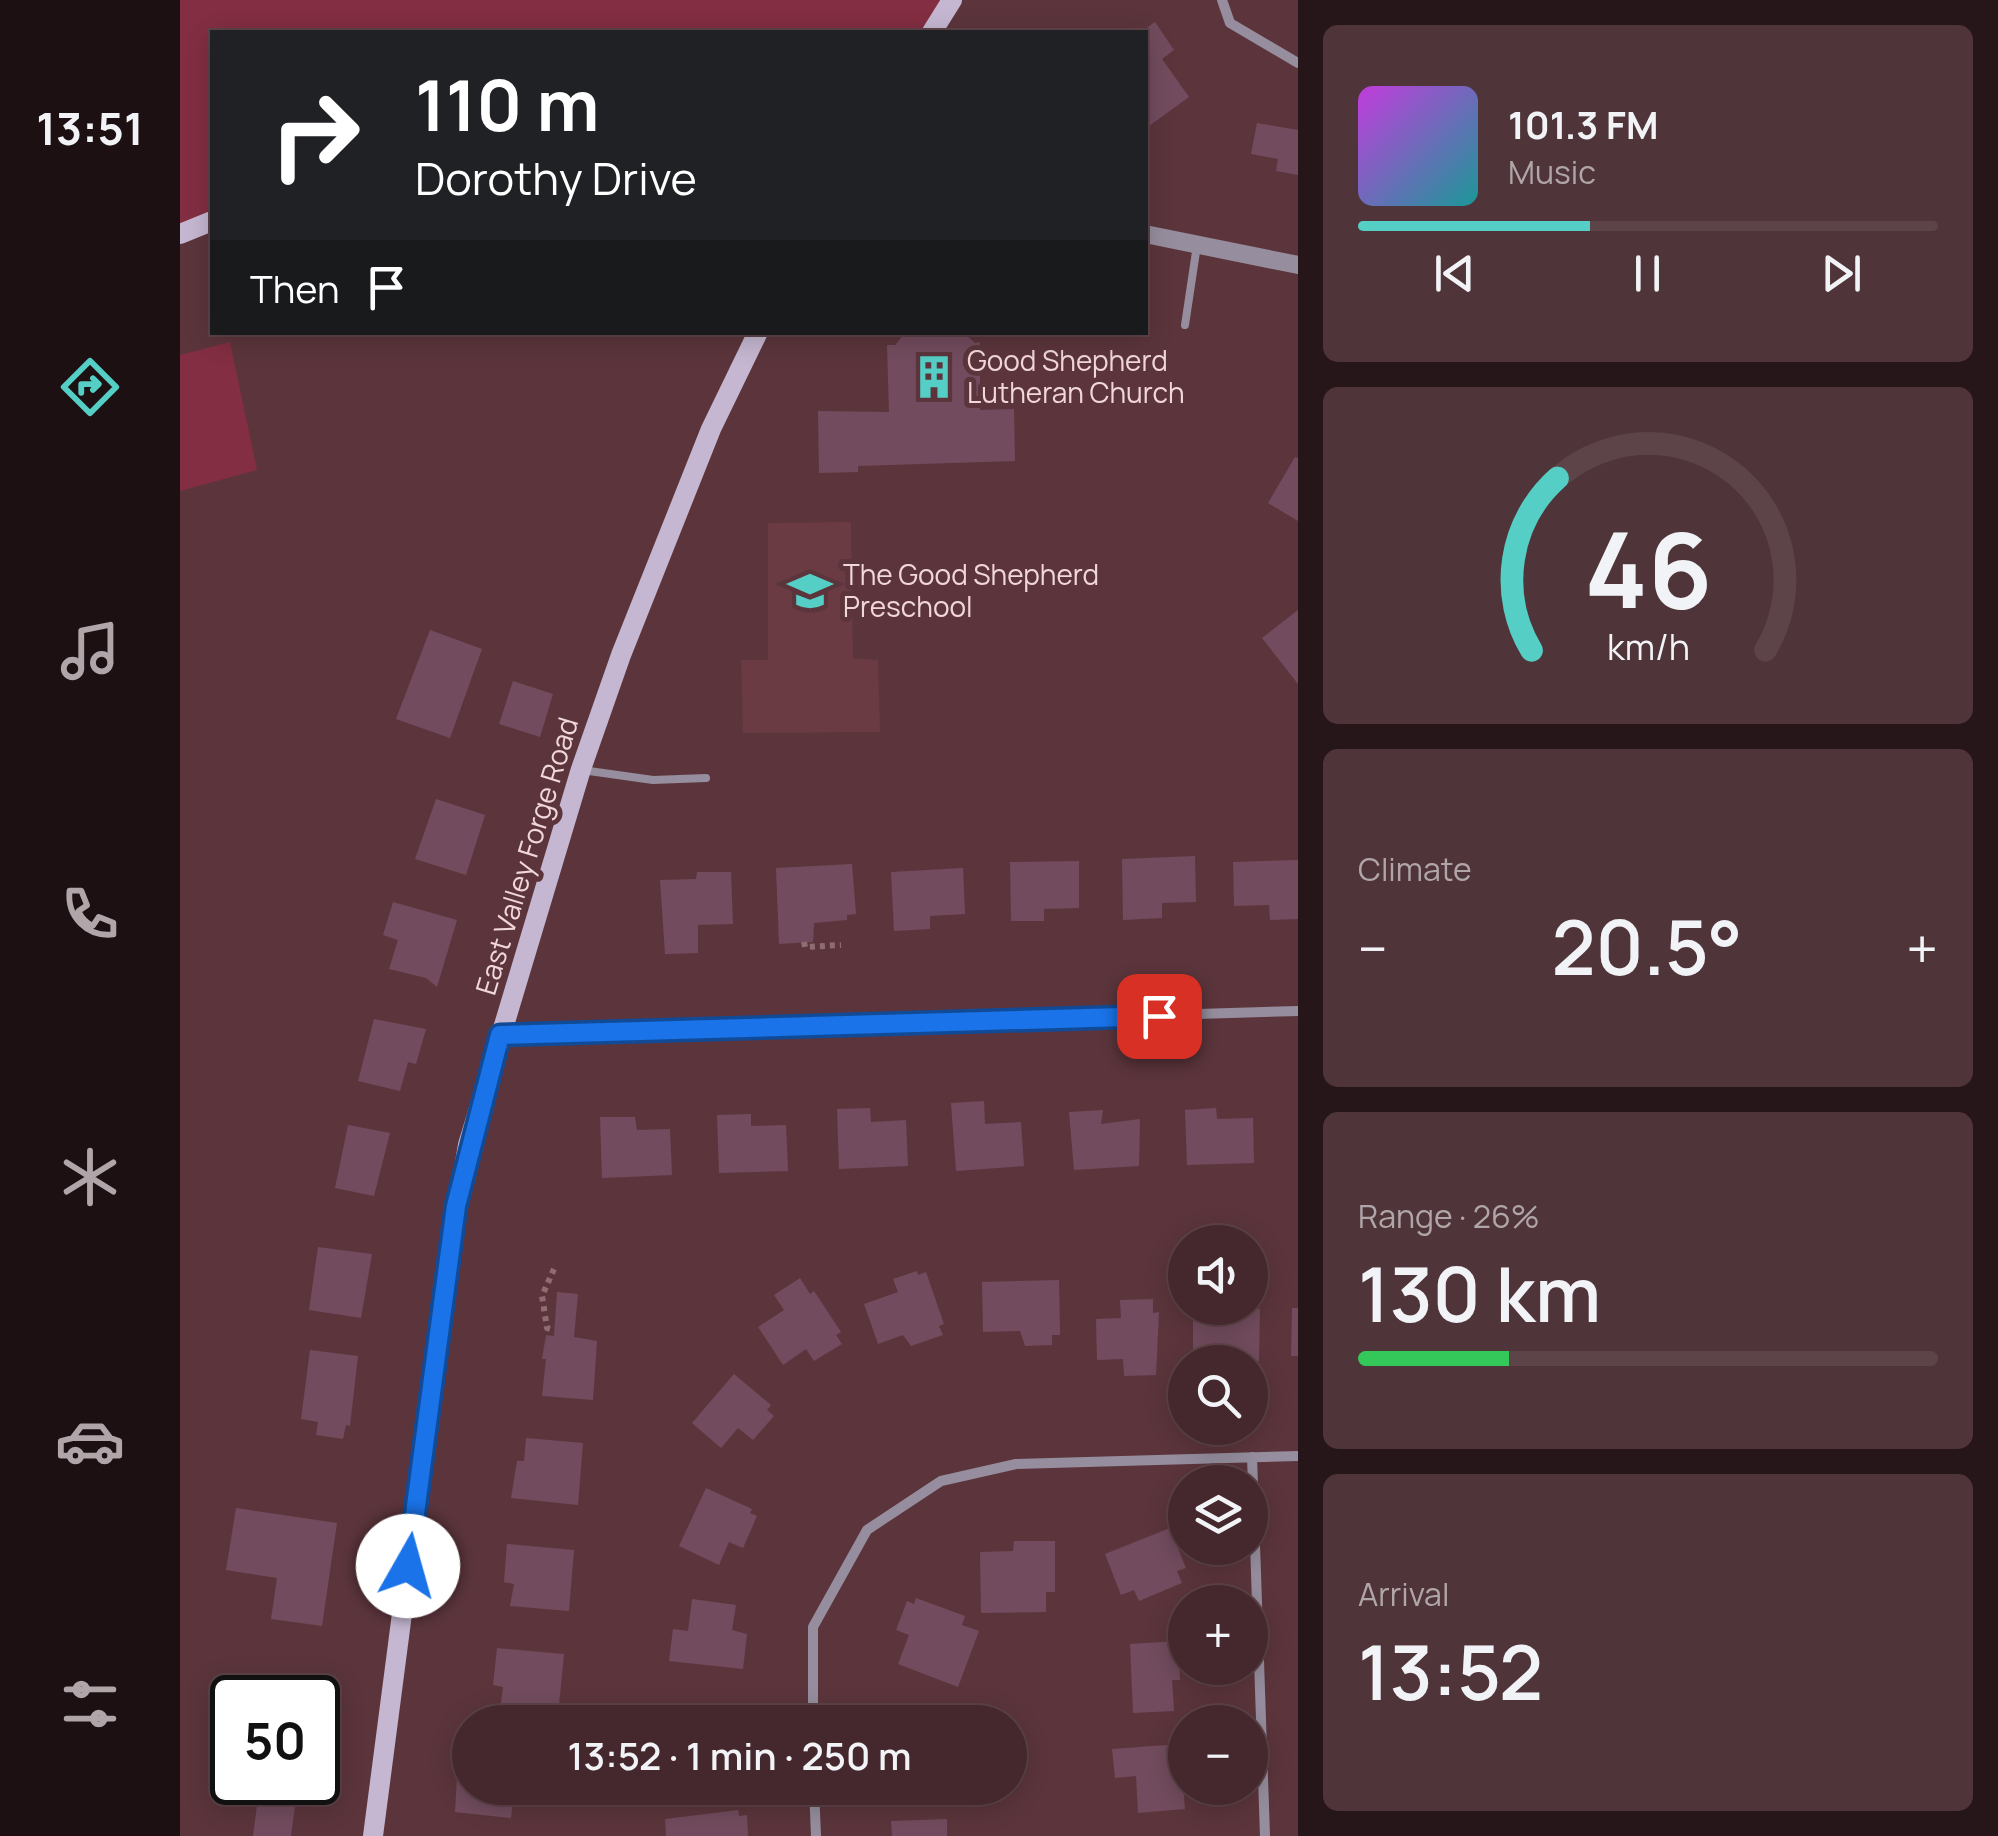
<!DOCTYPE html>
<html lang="en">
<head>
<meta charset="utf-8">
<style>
	:root { --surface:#45282d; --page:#4f3439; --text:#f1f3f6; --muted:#b0a6aa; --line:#5d4449; --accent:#55cec5 }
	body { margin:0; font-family:Manrope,sans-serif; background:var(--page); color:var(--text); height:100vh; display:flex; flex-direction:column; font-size:38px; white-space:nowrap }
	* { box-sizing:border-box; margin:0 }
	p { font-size:32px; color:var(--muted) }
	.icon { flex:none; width:55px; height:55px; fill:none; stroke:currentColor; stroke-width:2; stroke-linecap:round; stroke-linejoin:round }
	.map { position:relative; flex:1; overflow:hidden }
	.side { display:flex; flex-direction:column; gap:25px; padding:25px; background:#261619; width:700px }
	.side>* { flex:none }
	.top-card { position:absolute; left:30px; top:30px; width:938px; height:305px; border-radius:0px; box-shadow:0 5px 25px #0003,0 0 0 2px var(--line); background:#202124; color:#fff; overflow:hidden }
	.buttons { position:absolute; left:988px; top:1225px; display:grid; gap:20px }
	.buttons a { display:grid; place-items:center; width:100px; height:100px; border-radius:50%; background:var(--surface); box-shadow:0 5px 25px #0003,0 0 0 2px var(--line); font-size:50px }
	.speed { position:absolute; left:30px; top:1675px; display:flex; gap:20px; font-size:50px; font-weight:700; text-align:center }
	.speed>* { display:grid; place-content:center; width:130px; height:130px; border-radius:50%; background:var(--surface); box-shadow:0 5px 25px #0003,0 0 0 2px var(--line); line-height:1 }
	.speed .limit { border:5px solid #111; border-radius:15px; background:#fff; color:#111 }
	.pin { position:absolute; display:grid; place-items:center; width:85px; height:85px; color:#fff; margin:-42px; border-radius:20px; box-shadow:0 5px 15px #0006 }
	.me { position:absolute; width:110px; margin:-55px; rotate:7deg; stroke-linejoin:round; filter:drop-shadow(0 0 8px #0008) }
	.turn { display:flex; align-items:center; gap:35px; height:210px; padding:0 40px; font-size:45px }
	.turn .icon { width:130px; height:130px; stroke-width:2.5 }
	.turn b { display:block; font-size:70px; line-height:85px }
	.then { display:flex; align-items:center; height:95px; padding:0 40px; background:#0003; gap:20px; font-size:38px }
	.big { font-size:75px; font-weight:600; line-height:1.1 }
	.side .tile { flex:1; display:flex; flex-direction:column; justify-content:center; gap:15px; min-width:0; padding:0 35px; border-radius:15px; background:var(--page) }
	.side .dial { align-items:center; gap:0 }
	.dial svg { height:260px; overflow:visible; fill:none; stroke:var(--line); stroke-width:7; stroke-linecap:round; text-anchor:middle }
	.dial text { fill:var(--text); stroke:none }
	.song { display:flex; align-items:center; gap:30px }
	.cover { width:120px; height:120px; border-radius:15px; background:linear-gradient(135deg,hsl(290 70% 55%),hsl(180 70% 35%)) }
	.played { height:10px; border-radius:5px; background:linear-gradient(90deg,var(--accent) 40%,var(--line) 40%) }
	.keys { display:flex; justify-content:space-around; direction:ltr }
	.heat { display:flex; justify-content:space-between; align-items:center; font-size:55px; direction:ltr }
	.charge { height:15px; border-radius:8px; background:linear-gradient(90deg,#34c759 26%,var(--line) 0) }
	.trip { position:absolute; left:272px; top:1705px; width:575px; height:100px; border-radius:50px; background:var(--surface); box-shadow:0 5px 25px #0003,0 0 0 2px var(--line); font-weight:600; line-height:100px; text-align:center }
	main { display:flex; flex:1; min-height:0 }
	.menu { display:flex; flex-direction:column; width:180px; justify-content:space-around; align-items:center; background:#1c1012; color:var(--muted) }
	.menu .icon { width:70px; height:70px }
	.menu .active { color:var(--accent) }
	.menu b { font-size:45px; color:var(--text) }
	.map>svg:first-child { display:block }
</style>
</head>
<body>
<main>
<nav class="menu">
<b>13:51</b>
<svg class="icon active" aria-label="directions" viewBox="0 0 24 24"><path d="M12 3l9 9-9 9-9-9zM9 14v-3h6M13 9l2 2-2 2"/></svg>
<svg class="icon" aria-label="music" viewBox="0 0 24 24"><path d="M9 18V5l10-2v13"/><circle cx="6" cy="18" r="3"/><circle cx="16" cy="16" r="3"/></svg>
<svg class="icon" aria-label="phone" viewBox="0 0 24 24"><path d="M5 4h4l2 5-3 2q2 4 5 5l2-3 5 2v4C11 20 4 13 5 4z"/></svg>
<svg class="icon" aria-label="climate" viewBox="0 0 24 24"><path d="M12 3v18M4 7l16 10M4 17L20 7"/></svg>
<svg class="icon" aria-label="car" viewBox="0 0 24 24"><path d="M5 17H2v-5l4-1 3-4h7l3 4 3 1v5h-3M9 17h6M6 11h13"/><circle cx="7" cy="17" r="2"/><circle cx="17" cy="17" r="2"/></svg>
<svg class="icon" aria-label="filters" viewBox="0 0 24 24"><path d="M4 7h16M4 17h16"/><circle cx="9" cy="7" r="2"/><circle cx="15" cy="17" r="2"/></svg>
</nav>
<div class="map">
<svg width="1118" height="1836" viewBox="0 0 1118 1836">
	<rect width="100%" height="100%" fill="#5c353c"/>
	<path fill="#6a3b43" d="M671 522 673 658 698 660 700 732 563 733 561 660H588V523Z"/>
	<path fill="#832e42" d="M0 0H772L752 32H32V221L0 234Z
		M50 342 77 470 0 491V355Z"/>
	<path fill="#724c5e" d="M975 22 994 50 982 59 1009 97 965 129V32H961Z
		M1077 123 1118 130V175L1096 171 1098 159 1071 154Z
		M726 332H783L795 343 800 342V410L834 409 835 461 678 466V472L639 473 638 411 709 412 707 345H715Z
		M1115 457 1118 458V521L1088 503Z
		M1118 610V684L1082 638Z
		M250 630 302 649 270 738 216 719Z
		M333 681 373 694 360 737 319 724Z
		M256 799 305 815 286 875 235 859Z
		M1015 856 1016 902 982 903V918L943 920 942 859Z
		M1118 860V919L1090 920 1089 905 1054 906 1053 862Z
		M899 861V908L864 909V921H831L830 862Z
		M672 864 676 914 667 915V920L634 923 633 942 599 944 596 868Z
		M783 868 785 914 750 916V929L714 931 711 872Z
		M517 872H551L553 924 518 925V953L485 954 480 880 516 879Z
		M213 902 277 920 257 987 246 978 209 969 218 940 203 935Z
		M194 1019 246 1029 236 1064 228 1062 220 1091 178 1081Z
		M804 1101 805 1124 841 1122 844 1166 776 1171 771 1103Z
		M690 1108 691 1122 726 1120 728 1166 659 1169 657 1109Z
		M1036 1108 1037 1119 1073 1118 1074 1163 1007 1165 1005 1110Z
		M923 1110 921 1124 960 1119 959 1166 894 1170 889 1112Z
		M571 1114V1126L606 1125 608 1171 539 1173 537 1115Z
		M420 1117H455L457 1130 490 1129 492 1175 422 1178Z
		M168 1125 210 1133 194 1196 155 1188Z
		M138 1247 192 1254 181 1318 129 1310Z
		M737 1271 738 1275 746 1272 764 1324 759 1326 763 1335 731 1346 723 1335 698 1344 684 1304 718 1292 713 1279Z
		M620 1278 630 1294 634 1291 661 1332 656 1335 662 1344 634 1361 626 1349 603 1365 578 1327 604 1310 594 1295Z
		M879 1280 880 1335H872V1345L845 1346 840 1331 803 1332 802 1282Z
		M377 1292 398 1294 394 1337 417 1341 413 1400 362 1396 366 1359H362L366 1335 374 1336Z
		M1070 1295H1074V1308L1080 1309 1079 1361H1013V1313L1070 1308Z
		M973 1299V1313L979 1312 976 1375 944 1376 943 1359 917 1360 916 1319 941 1318 940 1300Z
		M1112 1308H1118V1356H1111Z
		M130 1350 178 1356 170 1426 166 1425 163 1439 136 1435 138 1422 121 1419Z
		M554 1374 591 1405 587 1410 594 1416 573 1440 558 1428 541 1448 512 1423Z
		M346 1438 403 1443 398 1505 331 1498 337 1461H344Z
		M526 1488 572 1509 570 1513 577 1516 563 1548 549 1542 539 1565 499 1546Z
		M56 1508 157 1523 142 1626 91 1619 97 1578 46 1570Z
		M990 1528 1006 1568 997 1571 1002 1583 959 1601 954 1590 941 1595 925 1554Z
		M834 1541H875V1592H866V1612L801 1613 800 1552 833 1551Z
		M327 1544 394 1550 389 1611 330 1606 334 1584 324 1582Z
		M736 1598 785 1616 782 1625 799 1631 778 1687 718 1664 729 1635 716 1630 727 1601 734 1604Z
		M512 1599 556 1605 552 1630 567 1634 563 1669 489 1661 493 1629 508 1631Z
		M998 1641 1000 1680H992L994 1711 953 1713 950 1644Z
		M317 1648 384 1654 378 1715 320 1710 323 1687 313 1685Z
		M93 1677 132 1680 129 1698H91Z
		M552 1707 553 1712H562L563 1722H504L503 1709Z
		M768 1715V1722H706V1716Z
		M1000 1744 1005 1809 958 1813 956 1776 935 1778 932 1749Z
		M277 1777H290V1788H335L331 1818 275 1812Z
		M80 1782 118 1784 111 1836H73Z
		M558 1810 559 1816 567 1815 568 1836H486L485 1819Z
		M767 1819V1836H712L711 1821Z"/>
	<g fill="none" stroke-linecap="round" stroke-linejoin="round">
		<path stroke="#8f6c72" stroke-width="6" stroke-dasharray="5 5" stroke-linecap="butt" d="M624 942 625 947 661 945
			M374 1269 362 1296 367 1328 374 1330"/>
		<path stroke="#968e9e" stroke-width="8" d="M1005 325 1017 245
			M402 770 473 780 526 778"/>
		<path stroke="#968e9e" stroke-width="10" d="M1042 0 1050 23 1118 63
			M321 1035 1118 1011
			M1072 1457 1085 1836
			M633 1722V1627L687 1530 761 1481 836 1464 1118 1456
			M634 1788 636 1836"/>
		<path stroke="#968e9e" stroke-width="18" d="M965 234 1118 265"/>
		<path stroke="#c5b7d1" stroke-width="20" d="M752 32 772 0
			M0 234 32 221
			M193 1836 268 1261 288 1145 401 769 441 655 531 429 578 332"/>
	</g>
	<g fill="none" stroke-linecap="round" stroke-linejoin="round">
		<g stroke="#114b97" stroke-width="25">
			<path id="route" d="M228 1566 276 1206 320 1035 979 1016"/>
		</g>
		<use href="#route" stroke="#1a73e8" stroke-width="18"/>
	</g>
	<defs>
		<g id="building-bare" transform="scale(3.45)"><path d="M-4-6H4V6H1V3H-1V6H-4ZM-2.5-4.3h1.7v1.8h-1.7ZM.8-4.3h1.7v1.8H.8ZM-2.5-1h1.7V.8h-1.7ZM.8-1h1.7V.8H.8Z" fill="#55cec5" stroke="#5c353c" stroke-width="2.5" paint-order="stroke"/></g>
		<g id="school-bare" transform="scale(3.45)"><path d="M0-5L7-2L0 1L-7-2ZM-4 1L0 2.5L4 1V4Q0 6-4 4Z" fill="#55cec5" stroke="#5c353c" stroke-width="2.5" paint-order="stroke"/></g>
	</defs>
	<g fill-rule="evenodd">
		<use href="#building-bare" x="754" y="377"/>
		<use href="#school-bare" x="630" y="591"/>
	</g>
	<g text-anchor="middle" stroke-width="10" stroke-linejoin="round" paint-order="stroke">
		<g font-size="28" fill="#f1d7da" stroke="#5c353c" text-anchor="start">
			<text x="787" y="371">Good Shepherd<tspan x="787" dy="32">Lutheran Church</tspan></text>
			<text x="663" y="585">The Good Shepherd<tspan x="663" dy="32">Preschool</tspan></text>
		</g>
		<g font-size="28" fill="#f1d7da" stroke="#5c353c">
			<text transform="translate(347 856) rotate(-73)" y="10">East Valley Forge Road</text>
		</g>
	</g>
</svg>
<div class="buttons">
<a><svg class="icon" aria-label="sound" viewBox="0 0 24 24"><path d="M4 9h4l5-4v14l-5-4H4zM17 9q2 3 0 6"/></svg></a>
<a><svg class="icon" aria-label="search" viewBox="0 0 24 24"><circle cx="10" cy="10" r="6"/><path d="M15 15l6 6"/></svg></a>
<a><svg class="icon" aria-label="layers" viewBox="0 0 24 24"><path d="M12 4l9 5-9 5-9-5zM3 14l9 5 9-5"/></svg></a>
<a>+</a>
<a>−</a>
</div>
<div class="speed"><div class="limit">50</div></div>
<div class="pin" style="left:979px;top:1016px;background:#d93025"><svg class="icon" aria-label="arrive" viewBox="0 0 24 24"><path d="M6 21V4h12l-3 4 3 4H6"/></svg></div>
<svg class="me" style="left:228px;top:1566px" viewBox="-20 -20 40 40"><circle r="19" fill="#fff"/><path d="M0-13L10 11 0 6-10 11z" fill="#1a73e8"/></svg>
<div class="trip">13:52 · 1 min · 250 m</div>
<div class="top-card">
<div class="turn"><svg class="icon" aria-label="right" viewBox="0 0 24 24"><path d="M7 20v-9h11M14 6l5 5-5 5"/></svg><div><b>110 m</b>Dorothy Drive</div></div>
<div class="then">Then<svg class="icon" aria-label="arrive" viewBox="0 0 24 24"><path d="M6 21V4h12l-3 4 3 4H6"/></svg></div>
</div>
</div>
<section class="side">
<div class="tile">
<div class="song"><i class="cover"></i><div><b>101.3 FM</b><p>Music</p></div></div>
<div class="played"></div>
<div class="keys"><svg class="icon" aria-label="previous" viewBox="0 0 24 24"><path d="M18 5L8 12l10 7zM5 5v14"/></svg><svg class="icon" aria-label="pause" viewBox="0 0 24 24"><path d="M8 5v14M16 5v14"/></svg><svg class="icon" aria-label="next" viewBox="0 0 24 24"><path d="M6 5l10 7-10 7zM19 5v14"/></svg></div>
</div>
<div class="tile dial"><svg viewBox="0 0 100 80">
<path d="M14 69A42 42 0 1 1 86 69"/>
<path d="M14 69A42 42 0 0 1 22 16" stroke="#55cec5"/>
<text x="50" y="56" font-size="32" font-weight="700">46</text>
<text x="50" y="72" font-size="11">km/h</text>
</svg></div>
<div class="tile"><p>Climate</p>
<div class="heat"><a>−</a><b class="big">20.5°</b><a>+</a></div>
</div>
<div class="tile"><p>Range · 26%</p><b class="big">130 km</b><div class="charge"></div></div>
<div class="tile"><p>Arrival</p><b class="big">13:52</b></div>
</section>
</main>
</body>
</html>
